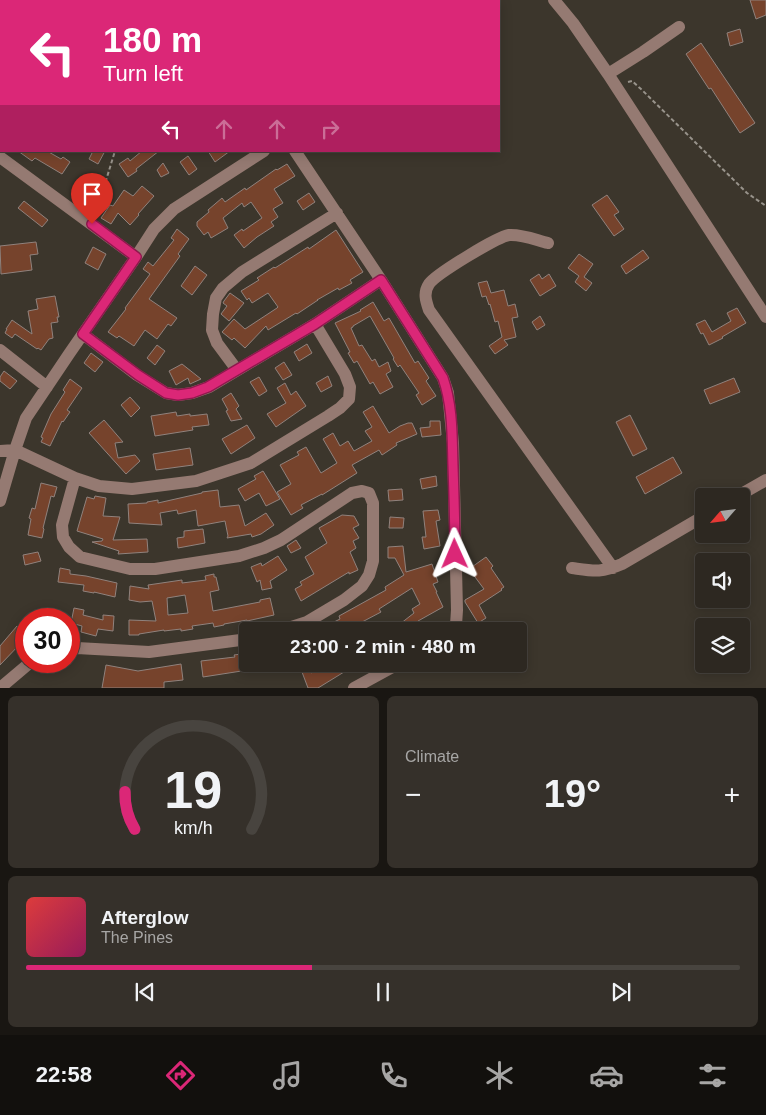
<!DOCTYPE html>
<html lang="en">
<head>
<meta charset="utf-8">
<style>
	:root { --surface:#2d2821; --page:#35302a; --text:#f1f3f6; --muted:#a7a6a5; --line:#48443f; --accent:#db2777 }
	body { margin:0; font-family:Helvetica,sans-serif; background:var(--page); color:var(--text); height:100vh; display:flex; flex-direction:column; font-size:19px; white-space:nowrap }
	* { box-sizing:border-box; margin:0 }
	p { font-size:16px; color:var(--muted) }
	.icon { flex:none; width:28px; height:28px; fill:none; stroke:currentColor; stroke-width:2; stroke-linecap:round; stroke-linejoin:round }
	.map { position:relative; height:688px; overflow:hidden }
	.details { display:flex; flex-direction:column; gap:8px; padding:8px; background:#191612; flex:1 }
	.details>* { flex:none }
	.banner { position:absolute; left:0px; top:0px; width:500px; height:152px; box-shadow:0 2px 12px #0003,0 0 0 1px var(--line); background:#db2777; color:#fff; overflow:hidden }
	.needle { width:32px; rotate:242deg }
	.fabs { position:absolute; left:695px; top:488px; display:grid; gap:10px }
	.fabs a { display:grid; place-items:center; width:55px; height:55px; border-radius:5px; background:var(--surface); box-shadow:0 2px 12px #0003,0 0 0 1px var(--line); font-size:25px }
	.speed { position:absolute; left:15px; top:608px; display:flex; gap:10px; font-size:25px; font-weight:700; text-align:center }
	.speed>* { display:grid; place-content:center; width:65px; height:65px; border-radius:50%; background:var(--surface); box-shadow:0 2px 12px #0003,0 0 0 1px var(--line); line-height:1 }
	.speed .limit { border:8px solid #d22; background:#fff; color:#111 }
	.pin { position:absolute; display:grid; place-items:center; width:42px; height:42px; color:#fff; margin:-51px -21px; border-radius:50% 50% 50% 0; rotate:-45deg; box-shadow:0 0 5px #0007 }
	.pin .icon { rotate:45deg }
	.me { position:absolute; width:55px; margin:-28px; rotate:359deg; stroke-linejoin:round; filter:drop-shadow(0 0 4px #0008) }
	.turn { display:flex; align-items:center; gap:18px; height:105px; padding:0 20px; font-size:22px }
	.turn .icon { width:65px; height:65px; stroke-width:2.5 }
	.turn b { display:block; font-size:35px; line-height:42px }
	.lanes { display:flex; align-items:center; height:48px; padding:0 20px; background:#0003; justify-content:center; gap:25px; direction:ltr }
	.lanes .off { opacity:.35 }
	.big { font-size:38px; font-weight:700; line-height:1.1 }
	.details .widget { flex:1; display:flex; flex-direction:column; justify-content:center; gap:8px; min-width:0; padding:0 18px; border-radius:8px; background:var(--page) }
	.details .dial { align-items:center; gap:0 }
	.dial svg { height:130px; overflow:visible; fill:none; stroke:var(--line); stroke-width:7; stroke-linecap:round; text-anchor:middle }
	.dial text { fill:var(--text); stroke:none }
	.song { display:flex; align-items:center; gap:15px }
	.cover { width:60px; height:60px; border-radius:8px; background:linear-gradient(135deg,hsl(0 70% 55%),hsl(330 70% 35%)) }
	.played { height:5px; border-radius:2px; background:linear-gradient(90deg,var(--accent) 40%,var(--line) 40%) }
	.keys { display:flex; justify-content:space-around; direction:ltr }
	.heat { display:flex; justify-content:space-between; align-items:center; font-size:28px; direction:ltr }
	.details .tiles { flex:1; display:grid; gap:8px; grid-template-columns:1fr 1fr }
	.widget:last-child { grid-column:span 2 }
	.trip { position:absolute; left:239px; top:622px; width:288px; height:50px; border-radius:5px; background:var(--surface); box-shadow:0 2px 12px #0003,0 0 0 1px var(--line); font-weight:700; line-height:50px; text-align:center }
	.menu { display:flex; height:80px; justify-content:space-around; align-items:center; background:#12100d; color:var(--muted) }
	.menu .icon { width:35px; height:35px }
	.menu .current { color:var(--accent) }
	.menu b { font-size:22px; color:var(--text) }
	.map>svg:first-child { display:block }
</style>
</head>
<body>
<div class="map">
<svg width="766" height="688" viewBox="0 0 766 688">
	<rect width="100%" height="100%" fill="#3c362c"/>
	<path fill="#76432c" stroke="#90827d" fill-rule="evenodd" d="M750 0H766V15L756 19Z
		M740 29 743 42 730 46 727 33Z
		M701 43 755 123 740 133 711 88 709 89 686 54Z
		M18 151H47L61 159 63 157 70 162 62 174 35 158 32 161Z
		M93 151H105L98 164 89 159Z
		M142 151H159L136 169 137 171 128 177 119 164 128 158 130 161Z
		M208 151H230L215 162Z
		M188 156 197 169 189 175 180 162Z
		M163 163 169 173 161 177 157 170Z
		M287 164 295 176 274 189 283 203 273 209 278 217 271 222 274 226 257 237 244 248 234 235 242 229 243 231 262 218 251 202 244 207 242 203 223 218 228 228 211 238 208 232 204 235 197 226V222L209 212 208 210 222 198 225 202 245 188 246 190 276 169 277 170Z
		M98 179 87 199 77 193Z
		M142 186 154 196 138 214 139 215 130 225 118 213 111 224 101 218 110 205 113 206 124 190 133 196Z
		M309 193 315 202 303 210 297 201Z
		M607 195 619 212 614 215 624 229 614 236 592 205Z
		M24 201 48 220 42 227 18 208Z
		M177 229 189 239 178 254 180 256 149 299 177 318 171 326 168 324 157 339 145 330 134 346 119 336 117 338 108 332 126 309 125 308 150 274 143 269 148 262 153 266 174 240 171 238Z
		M336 230 363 272 350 280 352 283 339 290 338 288 317 300H318L297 314 296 313 268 330 266 326 245 348 234 338 232 340 222 332 234 319 245 329 277 308 278 307 268 293 252 303 249 298 247 300 241 291 259 280 257 278 274 267 275 268 308 247 309 249Z
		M36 242 38 254 30 255 32 270 1 274 0 246Z
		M93 247 106 254 98 270 85 263Z
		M643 250 649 258 626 274 621 266Z
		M579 254 593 264 584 277 592 283 586 291 575 282 579 276 568 268Z
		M195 266 207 275 192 295 181 286Z
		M539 274 542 279 549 274 556 286 540 296 530 280Z
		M487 281 491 293 504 290 508 306 515 304 518 317 512 318 516 337 504 340 508 345 495 354 489 346 502 337 498 321 495 322 490 304 489 305 486 296 482 297 478 283Z
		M230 293 244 303 229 321 221 314 227 306 223 303 224 301Z
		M55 296 59 317H57L58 322 51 323 53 338 49 339 41 350 38 348 37 349 15 334 12 338 5 333 7 329H6L12 320 32 334 28 311 38 309 36 299Z
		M373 302 384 321 389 318 415 363 418 361 429 378 426 381 436 396 422 405 416 395 419 393 400 365 398 367 393 359 394 358 370 316 353 326V327L351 328 359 346 362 345 372 361 375 359 379 367 388 362 391 371 386 374 393 387 380 394 373 382 370 384 357 361 354 363 348 353 350 352 335 323 361 311 360 310Z
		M737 308 746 323 722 337 723 338 709 345 703 333 701 334 696 324 705 320 712 332 731 321 727 313Z
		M540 316 545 325 537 330 532 322Z
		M307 344 312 353 299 361 294 352Z
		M157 345 165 351 155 365 147 358Z
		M91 353 103 362 95 372 84 363Z
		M284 362 292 375 283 380 275 368Z
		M182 364 201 379 190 384 188 378 176 385 169 371Z
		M4 371 17 381 10 389 0 381V377Z
		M328 376 332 386 321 392 316 383Z
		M259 377 267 391 259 396 250 382Z
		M734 378 740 392 710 404 704 390Z
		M70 379 82 388 67 410 70 412 63 422 62 421 50 446 41 442 43 438 41 437 51 414 65 392 63 390Z
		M285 383 291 395 296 391 306 406 276 427 267 414 286 403 277 388Z
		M231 393 239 406 236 409 242 419 231 421 226 411 228 410 222 399Z
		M130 397 140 408 131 417 121 405Z
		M373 406 389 433 400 426 408 423H412L417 434 396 443 397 445 382 455 379 450 352 465 357 473 322 495V494L301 505 303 508 291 515 277 492 291 484 280 465 299 455 297 452 306 447 321 473 337 463 323 439 333 433 340 446 348 441 354 451 372 441 365 431 372 427 363 412Z
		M176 412 177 416 190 414V416L207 414 209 425 192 427 193 430 155 436 151 416Z
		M630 415 647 449 633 456 616 422Z
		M104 420 123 442 115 443 118 458 135 455 140 461 126 474 89 433Z
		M430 421H440L441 435 422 437 420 428 430 427Z
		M247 425 255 438 231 454 222 439Z
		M190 448 193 465 156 470 153 454Z
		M673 457 682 473 645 494 636 477Z
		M263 471 280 499 266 506 259 493 245 501 238 489 256 479 254 476Z
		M436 476 437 486 422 489 420 479Z
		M41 483 57 487 54 497 51 496 43 528 44 529 42 538 28 535 31 519 29 518 32 508 35 509Z
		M402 489 403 500 389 501 388 490Z
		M218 490 220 507 239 505 245 526 266 513 274 525 261 534 252 537 251 534 227 538 228 536 225 521 198 526 196 510 178 514 177 510 160 513 162 525 129 523 128 504 147 503V502L158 500V503L202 493V492Z
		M95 496 106 498 103 516 120 517 113 540 147 539 148 552 118 554 119 551 92 542 102 541 103 539 77 531 87 497 94 499Z
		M438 510 440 520 436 521 440 546 424 549 422 537H426L423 511Z
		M342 515 354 516 359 525 353 528 359 538 353 541 356 548 350 552 358 570 349 574V572L301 601 295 589 302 585 300 582 314 574 305 557 327 543 319 528Z
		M390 517 404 518 403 528H389Z
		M203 529 205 543 178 548 177 538 184 537V531Z
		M296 540 301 548 291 553 287 546Z
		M403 546 406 572 432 564 438 582 433 584 437 592H436L443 607 418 621 423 627 417 631H413L410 627 403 631H391L414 613 412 609 420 604 412 588 379 609 381 612 345 631H316L340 619 339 616 386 590 385 587 404 575 395 558H388V547Z
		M38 552 41 561 25 565 23 555Z
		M278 556 287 570 270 581 272 588 262 590 260 580 257 582 251 567 261 563 262 566Z
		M486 557 493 566 491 568 504 587 501 589 502 590 479 605 486 618 478 623 465 602V600L484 589 469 569Z
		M60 568 70 570V574L86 576 117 583 115 597 94 592V593L83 591 84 585 58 582Z
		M214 574V577H216L219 590 210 592 213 611 260 602V600L270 598 274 615 247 621V620L224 624V625L214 627 213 623 192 626 193 629 181 631V629L164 631V630L139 634V635H129V620L156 621 152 601 140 602 129 600 130 586 149 589 148 585 182 580V583L206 580 205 576ZM185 595 188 613 168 615 167 598Z
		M74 608 84 610 83 615 103 620V615L114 616 113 631 98 629 96 636 81 632 82 626 71 623Z
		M17 626 26 634V640L22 644 21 643 0 665V646Z
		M248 653V670L203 677 201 661 235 657 234 655Z
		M181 664 183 680 164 682V688H102L106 665 138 671Z
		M299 664H308L311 673 328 664H357L318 688H308Z"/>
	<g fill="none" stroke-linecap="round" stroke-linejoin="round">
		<path stroke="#98938b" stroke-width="2" stroke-dasharray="4 2.5" stroke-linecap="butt" d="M628 82 632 81 642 90 747 193 766 206
			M96 213 115 151"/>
		<path stroke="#957a72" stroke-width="12" d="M194 0 195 1
			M554 0 573 23 608 74 766 317
			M8 1V0
			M166 1 167 0
			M608 74 643 52 679 27
			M295 151 381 280 443 378 448 393 453 443 457 610 456 625 451 631
			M0 157 136 257
			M548 243C536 240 522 234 509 235 497 237 436 274 429 284 423 293 426 301 429 310L613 568
			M83 334 137 375 166 393 178 395 192 393 209 387 315 324 381 280
			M0 350 47 387
			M237 370 217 343 212 330 213 314 216 298 223 288 242 272 337 213
			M0 451 15 450 75 478 99 486 132 489 196 481 251 463 328 416 340 408 349 399 350 387 345 374 315 324
			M75 478 62 525 63 537 69 547 80 557 130 569H155L239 556 264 548 281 540 352 493 362 491 369 493 373 503V561L369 575 362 586 344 600 307 622 279 631
			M738 496 766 480
			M0 501 15 450 26 418 69 354 136 257 154 229 174 209 264 151
			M572 568C594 571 601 573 622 564L704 516
			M69 649 77 648 149 652 248 639
			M0 688 32 661
			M354 688 398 664"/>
	</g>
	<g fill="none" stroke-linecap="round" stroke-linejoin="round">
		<g stroke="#8e194d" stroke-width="12">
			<path id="route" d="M92 224 136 257 83 334 138 375 166 393 178 395 192 393 208 387 315 324 381 280 443 378C453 407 452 436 453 466 454 495 455 525 455 554"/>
		</g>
		<use href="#route" stroke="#db2777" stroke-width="9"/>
	</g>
</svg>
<div class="fabs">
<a><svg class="needle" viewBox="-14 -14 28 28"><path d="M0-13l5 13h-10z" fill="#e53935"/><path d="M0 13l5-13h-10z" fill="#a7a6a5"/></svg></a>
<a><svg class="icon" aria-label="sound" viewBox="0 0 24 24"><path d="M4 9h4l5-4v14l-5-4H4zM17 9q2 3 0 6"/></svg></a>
<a><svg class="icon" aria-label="layers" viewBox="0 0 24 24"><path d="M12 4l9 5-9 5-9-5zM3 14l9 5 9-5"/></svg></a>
</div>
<div class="speed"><div class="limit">30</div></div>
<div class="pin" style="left:92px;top:224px;background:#d93025"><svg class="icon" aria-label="arrive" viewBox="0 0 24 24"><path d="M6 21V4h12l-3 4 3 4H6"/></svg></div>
<svg class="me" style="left:455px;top:554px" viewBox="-20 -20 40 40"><path d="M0-17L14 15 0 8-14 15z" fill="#db2777" stroke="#fff" stroke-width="4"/></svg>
<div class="trip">23:00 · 2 min · 480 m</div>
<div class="banner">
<div class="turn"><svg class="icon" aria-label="left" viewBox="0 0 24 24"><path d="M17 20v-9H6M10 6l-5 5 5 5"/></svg><div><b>180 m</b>Turn left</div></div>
<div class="lanes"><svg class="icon" aria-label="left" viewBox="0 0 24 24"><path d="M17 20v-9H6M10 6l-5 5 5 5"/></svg><svg class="icon off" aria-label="ahead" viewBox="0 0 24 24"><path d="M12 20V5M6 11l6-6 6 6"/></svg><svg class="icon off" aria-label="ahead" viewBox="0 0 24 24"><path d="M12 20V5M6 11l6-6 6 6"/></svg><svg class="icon off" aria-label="right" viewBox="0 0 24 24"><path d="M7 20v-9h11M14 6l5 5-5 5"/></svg></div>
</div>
</div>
<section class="details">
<div class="tiles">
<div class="widget dial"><svg viewBox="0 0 100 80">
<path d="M14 69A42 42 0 1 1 86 69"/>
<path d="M14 69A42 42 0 0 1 8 46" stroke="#db2777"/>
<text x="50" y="56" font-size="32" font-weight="700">19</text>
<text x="50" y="72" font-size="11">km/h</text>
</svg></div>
<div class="widget"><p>Climate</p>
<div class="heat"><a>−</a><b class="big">19°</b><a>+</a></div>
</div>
<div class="widget">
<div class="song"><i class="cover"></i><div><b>Afterglow</b><p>The Pines</p></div></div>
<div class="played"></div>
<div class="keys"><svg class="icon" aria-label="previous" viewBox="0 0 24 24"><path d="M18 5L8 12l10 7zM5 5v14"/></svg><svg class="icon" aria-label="pause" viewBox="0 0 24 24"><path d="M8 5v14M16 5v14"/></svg><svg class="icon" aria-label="next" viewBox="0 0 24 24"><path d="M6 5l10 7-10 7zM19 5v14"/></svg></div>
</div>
</div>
</section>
<nav class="menu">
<b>22:58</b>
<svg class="icon current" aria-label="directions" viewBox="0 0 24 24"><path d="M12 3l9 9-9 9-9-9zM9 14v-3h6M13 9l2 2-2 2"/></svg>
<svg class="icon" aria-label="music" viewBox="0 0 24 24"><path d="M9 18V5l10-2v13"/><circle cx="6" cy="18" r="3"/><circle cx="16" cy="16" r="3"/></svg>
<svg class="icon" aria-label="phone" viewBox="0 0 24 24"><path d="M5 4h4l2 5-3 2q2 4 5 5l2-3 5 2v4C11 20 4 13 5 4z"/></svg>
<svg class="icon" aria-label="climate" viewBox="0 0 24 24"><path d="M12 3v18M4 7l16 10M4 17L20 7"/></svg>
<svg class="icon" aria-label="car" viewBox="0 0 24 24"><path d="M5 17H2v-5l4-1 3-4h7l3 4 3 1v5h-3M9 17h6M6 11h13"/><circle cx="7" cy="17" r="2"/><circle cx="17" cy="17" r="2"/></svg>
<svg class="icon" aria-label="filters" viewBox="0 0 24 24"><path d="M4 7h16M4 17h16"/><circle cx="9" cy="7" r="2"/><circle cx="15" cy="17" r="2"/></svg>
</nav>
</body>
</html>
